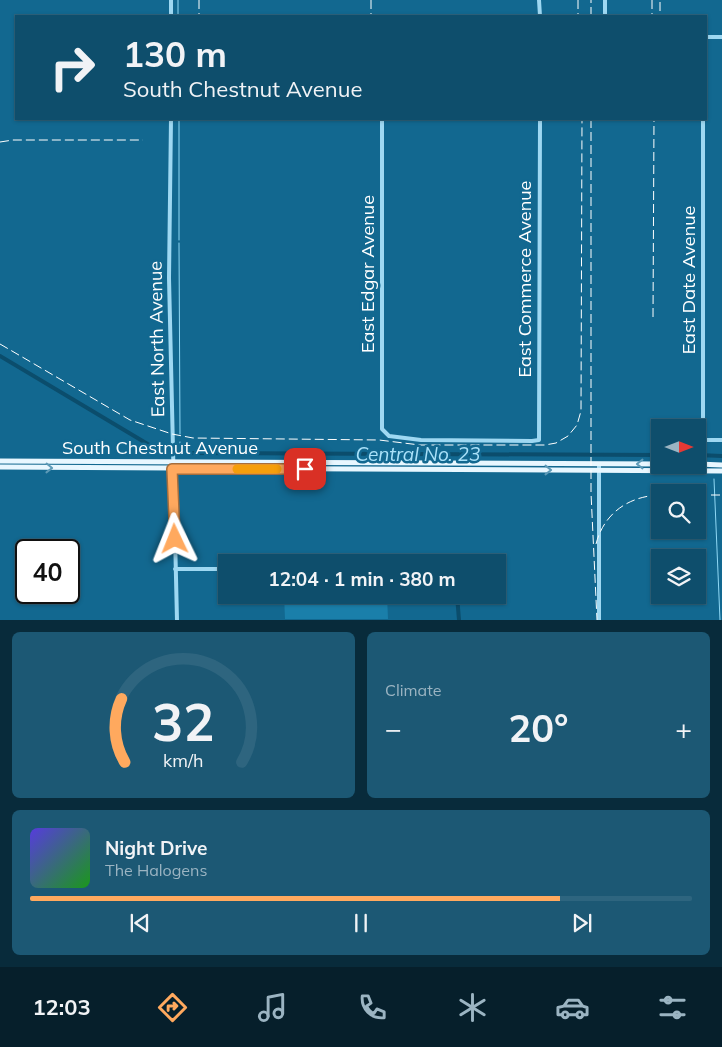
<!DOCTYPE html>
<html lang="en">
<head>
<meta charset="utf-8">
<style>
	:root { --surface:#0e4e6c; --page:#1c5874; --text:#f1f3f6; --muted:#9bb4c2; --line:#2e657f; --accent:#ffa95e }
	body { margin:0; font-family:Mulish,sans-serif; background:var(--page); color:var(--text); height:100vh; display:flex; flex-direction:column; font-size:19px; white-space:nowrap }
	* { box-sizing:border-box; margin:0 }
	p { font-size:16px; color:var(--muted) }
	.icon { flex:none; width:28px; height:28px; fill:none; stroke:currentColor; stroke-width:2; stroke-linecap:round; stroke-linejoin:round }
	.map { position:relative; height:620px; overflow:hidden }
	.panel { display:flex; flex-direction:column; gap:12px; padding:12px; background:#082b3b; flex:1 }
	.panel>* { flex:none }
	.top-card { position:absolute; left:15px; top:15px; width:692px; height:105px; border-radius:0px; box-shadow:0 1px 4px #0004,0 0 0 1px var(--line); background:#0e4e6c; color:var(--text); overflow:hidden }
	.needle { width:32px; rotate:90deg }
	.tools { position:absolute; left:651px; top:419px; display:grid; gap:10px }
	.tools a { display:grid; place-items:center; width:55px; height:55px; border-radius:0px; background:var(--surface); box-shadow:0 1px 4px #0004,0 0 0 1px var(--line); font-size:25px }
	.speed { position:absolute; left:15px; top:539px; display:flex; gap:10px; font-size:25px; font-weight:700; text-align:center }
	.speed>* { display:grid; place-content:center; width:65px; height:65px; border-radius:50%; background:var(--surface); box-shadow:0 1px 4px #0004,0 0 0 1px var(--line); line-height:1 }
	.speed .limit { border:2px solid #111; border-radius:8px; background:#fff; color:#111 }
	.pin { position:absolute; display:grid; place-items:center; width:42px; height:42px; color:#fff; margin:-21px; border-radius:10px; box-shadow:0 2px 8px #0006 }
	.me { position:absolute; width:55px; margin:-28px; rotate:358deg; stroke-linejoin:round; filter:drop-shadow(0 0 4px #0008) }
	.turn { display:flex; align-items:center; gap:18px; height:105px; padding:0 25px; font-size:22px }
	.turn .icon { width:65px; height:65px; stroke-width:2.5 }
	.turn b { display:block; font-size:35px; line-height:42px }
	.big { font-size:38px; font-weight:700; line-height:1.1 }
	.panel .widget { flex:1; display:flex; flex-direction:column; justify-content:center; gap:8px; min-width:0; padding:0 18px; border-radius:8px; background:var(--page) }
	.panel .dial { align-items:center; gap:0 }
	.dial svg { height:130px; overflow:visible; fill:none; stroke:var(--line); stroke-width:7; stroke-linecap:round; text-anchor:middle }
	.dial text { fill:var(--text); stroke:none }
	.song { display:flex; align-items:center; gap:15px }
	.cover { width:60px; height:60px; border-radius:8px; background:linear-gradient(135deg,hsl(250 70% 55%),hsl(120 70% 35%)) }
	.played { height:5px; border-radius:2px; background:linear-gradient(90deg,var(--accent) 80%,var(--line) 80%) }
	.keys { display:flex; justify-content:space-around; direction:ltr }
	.heat { display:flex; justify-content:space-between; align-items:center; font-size:28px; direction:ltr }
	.panel .tiles { flex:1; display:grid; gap:12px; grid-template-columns:1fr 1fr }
	.widget:last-child { grid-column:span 2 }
	.trip { position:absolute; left:218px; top:554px; width:288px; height:50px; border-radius:0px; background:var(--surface); box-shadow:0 1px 4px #0004,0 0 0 1px var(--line); font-weight:700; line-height:50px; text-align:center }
	.dock { display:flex; height:80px; justify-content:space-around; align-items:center; background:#061f2b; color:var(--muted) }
	.dock .icon { width:35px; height:35px }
	.dock .current { color:var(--accent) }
	.dock b { font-size:22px; color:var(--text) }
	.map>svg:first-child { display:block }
</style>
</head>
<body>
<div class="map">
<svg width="722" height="620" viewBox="0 0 722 620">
	<rect width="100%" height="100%" fill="#126890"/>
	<path fill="#1a7faa" d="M284 595H387L388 619H285Z"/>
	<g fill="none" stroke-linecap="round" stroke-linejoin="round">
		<path stroke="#8fd8f5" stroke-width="1" d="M178 0V16
			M179 119V240
			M179 243 180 434
			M180 442V447
			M180 451V453
			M714 479 720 620"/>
		<path stroke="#0b4d6c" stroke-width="4" d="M0 356 156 449 168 453
			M176 453 660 455
			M698 455 722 456
			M457 595 459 620"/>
		<path stroke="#9ed8f2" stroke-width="4" d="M171 0V16
			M539 0 540 16
			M605 0V16
			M706 37H722
			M171 119 169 278 177 620
			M382 119V429L389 436 421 440 532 441 539 440 540 119
			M703 119V440H722
			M599 464V620
			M175 569H226"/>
		<path stroke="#e8f7ff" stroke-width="5" d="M0 461 660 464
			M698 464 722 465
			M0 467 722 471"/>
		<path stroke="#fff" stroke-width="1" stroke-dasharray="9 4" stroke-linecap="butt" d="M199 0V16
			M371 0V16
			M578 0V16
			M652 0V16
			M660 11V0
			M591 16V0
			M591 119V493L597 620
			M0 142 13 140H143
			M653 317 654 119
			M0 344 130 420 172 434 193 438 379 440 420 445H545L556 443 568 436 577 425 581 411 582 119
			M698 495H722
			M596 544C604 513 629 496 660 495"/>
	</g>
	<defs><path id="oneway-chevron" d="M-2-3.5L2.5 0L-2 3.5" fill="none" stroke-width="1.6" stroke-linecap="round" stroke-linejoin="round" transform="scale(1.25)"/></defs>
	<g stroke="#5d9ab7">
		<use href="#oneway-chevron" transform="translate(640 464) rotate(-180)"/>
		<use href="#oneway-chevron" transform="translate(49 468) rotate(1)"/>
		<use href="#oneway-chevron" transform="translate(548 470)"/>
	</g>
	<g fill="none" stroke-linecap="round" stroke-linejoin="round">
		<g stroke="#a66e3d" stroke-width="12">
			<path id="route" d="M175 539 172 469H305"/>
		</g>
		<use href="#route" stroke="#ffa95e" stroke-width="9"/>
		<path stroke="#f59e0b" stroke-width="9" d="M237 469H277"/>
	</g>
	<g text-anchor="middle" stroke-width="5" stroke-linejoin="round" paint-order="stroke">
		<g font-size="18" fill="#fff" stroke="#126890">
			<text transform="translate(368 274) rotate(-90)" y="6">East Edgar Avenue</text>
			<text transform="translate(525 279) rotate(-90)" y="6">East Commerce Avenue</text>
			<text transform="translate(689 280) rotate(-90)" y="6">East Date Avenue</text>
			<text transform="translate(157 339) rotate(-91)" y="6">East North Avenue</text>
			<text x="160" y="454">South Chestnut Avenue</text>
		</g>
		<g font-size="19" font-style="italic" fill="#aae1f9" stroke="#126890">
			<text x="418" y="461">Central No. 23</text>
		</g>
	</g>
</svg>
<div class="tools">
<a><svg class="needle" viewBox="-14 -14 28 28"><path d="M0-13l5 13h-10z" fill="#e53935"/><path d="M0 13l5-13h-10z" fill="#9bb4c2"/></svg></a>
<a><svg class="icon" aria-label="search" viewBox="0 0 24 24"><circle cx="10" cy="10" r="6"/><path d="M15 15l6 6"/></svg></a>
<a><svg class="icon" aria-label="layers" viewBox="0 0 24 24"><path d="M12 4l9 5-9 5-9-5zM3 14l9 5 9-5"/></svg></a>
</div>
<div class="speed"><div class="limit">40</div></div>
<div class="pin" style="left:305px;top:469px;background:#d93025"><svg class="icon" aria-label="arrive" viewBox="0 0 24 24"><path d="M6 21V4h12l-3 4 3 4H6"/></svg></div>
<svg class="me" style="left:175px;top:539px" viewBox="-20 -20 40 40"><path d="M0-17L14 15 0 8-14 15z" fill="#ffa95e" stroke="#fff" stroke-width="4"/></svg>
<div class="trip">12:04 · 1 min · 380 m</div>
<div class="top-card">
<div class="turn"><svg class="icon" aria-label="right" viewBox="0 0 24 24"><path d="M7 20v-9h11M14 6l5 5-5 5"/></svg><div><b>130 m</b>South Chestnut Avenue</div></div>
</div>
</div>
<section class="panel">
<div class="tiles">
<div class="widget dial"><svg viewBox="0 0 100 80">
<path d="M14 69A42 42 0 1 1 86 69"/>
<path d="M14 69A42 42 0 0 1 12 30" stroke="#ffa95e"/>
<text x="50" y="56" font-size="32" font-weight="700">32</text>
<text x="50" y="72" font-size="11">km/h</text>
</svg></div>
<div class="widget"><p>Climate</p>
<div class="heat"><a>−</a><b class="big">20°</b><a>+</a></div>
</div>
<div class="widget">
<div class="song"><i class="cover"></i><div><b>Night Drive</b><p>The Halogens</p></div></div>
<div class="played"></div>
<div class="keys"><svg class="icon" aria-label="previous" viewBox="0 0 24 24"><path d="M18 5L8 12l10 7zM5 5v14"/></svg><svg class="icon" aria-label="pause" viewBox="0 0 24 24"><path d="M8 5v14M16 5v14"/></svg><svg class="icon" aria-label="next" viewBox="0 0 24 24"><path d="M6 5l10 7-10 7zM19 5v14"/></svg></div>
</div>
</div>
</section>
<nav class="dock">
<b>12:03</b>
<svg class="icon current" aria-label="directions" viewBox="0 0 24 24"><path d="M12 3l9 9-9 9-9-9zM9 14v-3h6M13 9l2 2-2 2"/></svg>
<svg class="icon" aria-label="music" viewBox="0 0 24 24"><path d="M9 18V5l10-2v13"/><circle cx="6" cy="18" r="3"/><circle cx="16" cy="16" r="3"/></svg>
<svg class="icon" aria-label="phone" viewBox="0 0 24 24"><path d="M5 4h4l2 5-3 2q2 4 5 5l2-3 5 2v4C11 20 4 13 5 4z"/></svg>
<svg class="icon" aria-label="climate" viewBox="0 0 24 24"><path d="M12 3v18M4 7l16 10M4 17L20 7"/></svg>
<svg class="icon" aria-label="car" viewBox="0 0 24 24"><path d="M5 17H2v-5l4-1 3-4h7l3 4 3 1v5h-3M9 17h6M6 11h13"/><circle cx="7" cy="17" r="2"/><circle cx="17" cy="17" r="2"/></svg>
<svg class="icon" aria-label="filters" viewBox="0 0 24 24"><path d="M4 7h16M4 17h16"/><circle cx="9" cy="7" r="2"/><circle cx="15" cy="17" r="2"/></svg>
</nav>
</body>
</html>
